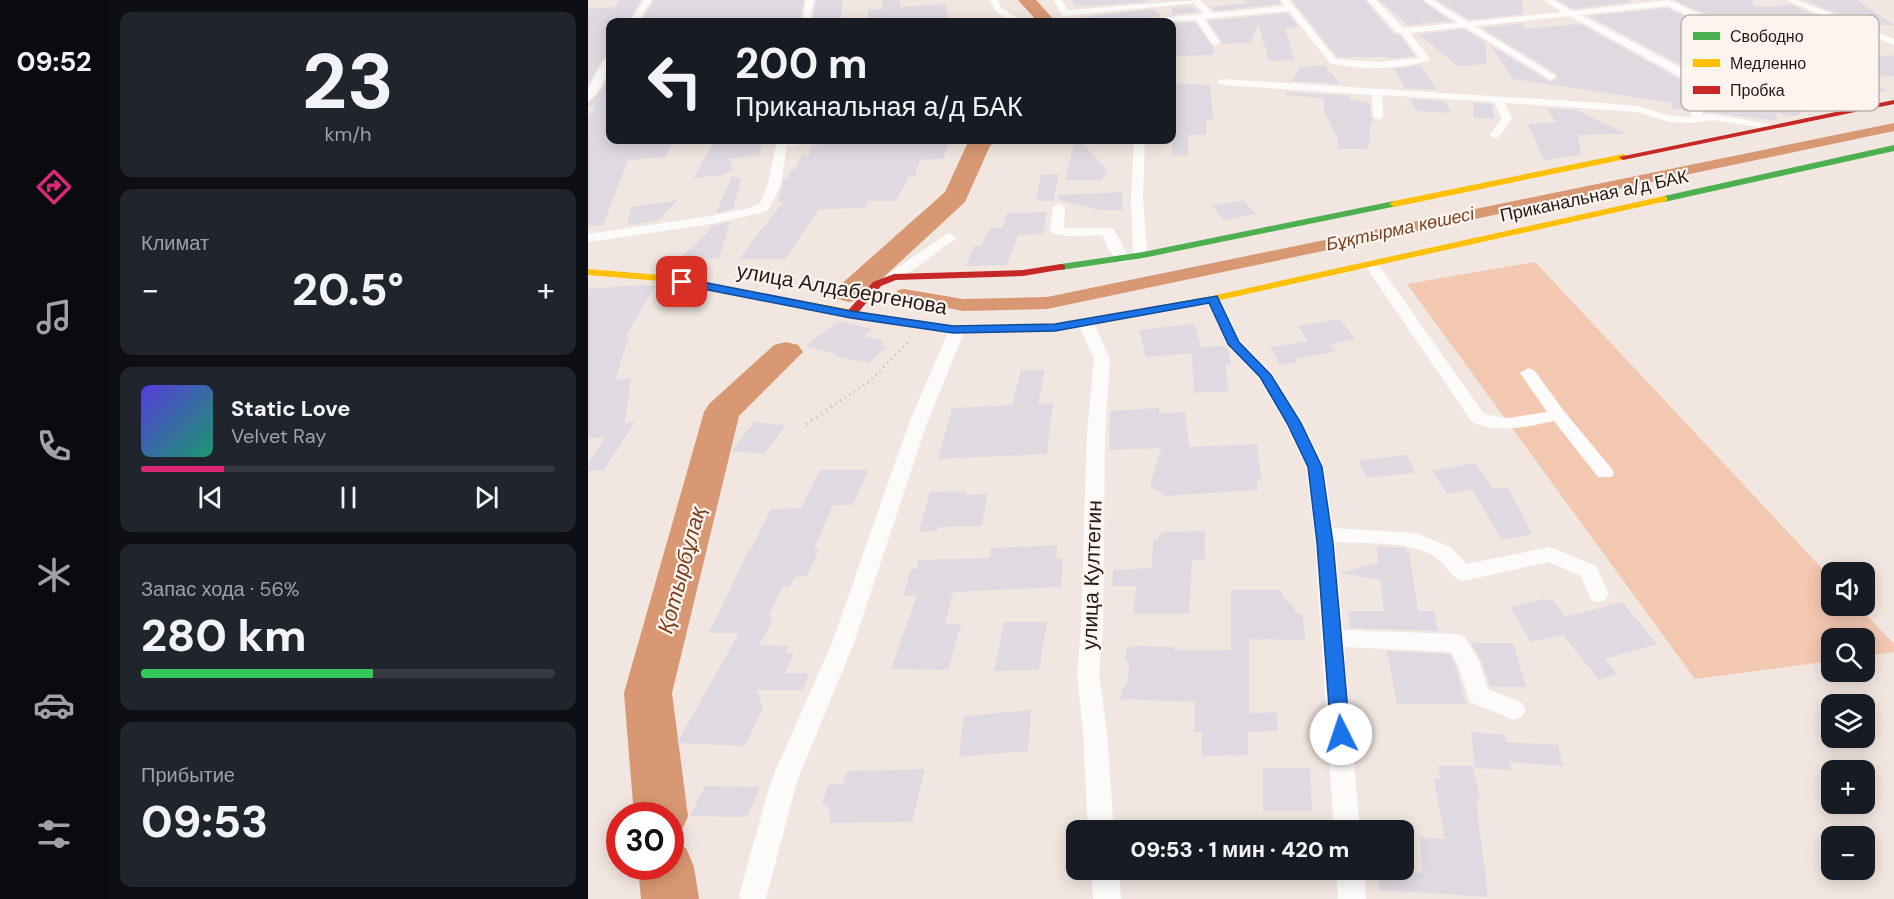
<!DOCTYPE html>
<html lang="ru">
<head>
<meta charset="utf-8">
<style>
	:root { --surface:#171b24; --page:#20242c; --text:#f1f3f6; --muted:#9ea1a6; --line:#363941; --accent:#db2777 }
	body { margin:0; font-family:"DM Sans",sans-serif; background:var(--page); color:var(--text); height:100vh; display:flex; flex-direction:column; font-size:22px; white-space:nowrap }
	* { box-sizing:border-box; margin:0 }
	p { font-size:20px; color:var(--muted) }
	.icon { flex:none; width:33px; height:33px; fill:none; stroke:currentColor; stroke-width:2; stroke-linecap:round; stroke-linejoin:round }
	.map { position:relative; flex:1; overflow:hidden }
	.drawer { display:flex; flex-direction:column; gap:12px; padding:12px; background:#0d0f14; width:480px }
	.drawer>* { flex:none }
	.banner { position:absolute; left:18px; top:18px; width:570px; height:126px; border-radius:12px; box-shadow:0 3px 15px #0003; background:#171b24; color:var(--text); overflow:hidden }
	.buttons { position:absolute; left:1233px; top:562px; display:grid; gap:12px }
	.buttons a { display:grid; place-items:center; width:54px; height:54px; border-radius:12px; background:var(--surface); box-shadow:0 3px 15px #0003; font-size:30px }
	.speed { position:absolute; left:18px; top:802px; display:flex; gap:12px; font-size:30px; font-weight:700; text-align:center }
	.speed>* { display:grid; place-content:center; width:78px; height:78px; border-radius:50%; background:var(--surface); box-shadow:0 3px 15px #0003; line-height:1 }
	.speed .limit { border:9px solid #d22; background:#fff; color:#111 }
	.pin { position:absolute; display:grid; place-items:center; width:51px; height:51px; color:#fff; margin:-26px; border-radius:12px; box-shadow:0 3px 9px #0006 }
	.me { position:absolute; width:66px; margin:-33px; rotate:356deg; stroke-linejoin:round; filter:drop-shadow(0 0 4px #0008) }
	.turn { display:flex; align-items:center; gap:21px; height:126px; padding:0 30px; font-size:27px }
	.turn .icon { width:78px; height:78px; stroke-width:2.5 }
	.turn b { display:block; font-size:42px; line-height:51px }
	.big { font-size:45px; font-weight:800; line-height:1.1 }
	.drawer .card { flex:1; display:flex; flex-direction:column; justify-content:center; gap:9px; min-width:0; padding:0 21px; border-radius:12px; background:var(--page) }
	.drawer .dial { align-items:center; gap:0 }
	.dial b { font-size:78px; line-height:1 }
	.song { display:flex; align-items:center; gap:18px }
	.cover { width:72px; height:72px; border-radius:9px; background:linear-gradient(135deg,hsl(250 70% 55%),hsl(160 70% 35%)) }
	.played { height:6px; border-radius:3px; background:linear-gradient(90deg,var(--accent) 20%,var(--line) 20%) }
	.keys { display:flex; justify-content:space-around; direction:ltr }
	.heat { display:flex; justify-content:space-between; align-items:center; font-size:33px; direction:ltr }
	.charge { height:9px; border-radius:4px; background:linear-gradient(90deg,#34c759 56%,var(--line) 0) }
	.trip { position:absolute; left:478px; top:820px; width:348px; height:60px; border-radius:12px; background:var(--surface); box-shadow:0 3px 15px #0003; font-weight:800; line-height:60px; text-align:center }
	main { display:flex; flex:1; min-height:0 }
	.tab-bar { display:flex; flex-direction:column; width:108px; justify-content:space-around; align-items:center; background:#090b0e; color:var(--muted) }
	.tab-bar .icon { width:42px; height:42px }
	.tab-bar .current { color:var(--accent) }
	.tab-bar b { font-size:27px; color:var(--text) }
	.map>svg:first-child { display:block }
</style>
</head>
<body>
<main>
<nav class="tab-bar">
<b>09:52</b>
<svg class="icon current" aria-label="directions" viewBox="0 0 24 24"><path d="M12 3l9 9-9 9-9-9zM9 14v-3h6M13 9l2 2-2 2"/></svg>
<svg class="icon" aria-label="music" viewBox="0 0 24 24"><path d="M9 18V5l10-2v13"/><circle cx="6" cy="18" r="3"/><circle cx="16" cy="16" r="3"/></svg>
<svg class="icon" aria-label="phone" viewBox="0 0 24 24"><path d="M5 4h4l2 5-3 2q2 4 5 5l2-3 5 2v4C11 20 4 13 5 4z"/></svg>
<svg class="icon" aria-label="climate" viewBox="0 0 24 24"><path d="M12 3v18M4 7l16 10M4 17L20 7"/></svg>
<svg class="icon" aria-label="car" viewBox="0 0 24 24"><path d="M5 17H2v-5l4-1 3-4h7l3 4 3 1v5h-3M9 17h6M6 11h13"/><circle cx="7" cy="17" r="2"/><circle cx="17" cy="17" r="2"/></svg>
<svg class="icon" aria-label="filters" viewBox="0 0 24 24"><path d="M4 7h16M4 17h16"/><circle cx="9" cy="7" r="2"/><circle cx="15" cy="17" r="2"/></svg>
</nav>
<section class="drawer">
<div class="card dial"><b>23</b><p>km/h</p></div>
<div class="card"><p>Климат</p>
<div class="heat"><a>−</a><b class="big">20.5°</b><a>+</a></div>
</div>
<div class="card">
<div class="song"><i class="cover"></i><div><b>Static Love</b><p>Velvet Ray</p></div></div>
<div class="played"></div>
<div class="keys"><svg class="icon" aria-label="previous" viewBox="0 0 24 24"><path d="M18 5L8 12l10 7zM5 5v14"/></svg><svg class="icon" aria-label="pause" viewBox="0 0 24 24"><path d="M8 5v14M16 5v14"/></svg><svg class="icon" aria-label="next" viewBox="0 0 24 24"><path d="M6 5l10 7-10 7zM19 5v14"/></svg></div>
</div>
<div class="card"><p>Запас хода · 56%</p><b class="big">280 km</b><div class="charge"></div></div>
<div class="card"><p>Прибытие</p><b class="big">09:53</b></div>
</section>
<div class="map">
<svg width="1306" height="899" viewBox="0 0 1306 899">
	<rect width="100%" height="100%" fill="#f2e6e0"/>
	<path fill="#f3c8b1" d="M947 262 1243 578 1244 606H1270L1306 644V652L1277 656 1276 639H1244L1243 661 1107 679 819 284Z"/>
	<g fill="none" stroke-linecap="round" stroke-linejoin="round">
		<path fill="#d89874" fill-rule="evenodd" d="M1306 123V131L459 309 375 311 316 299 310 298 307 294 310 290 316 289 375 299 459 297Z"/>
		<path fill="#d89874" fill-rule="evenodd" d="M430 0H448L468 22H450Z
			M381 140H409L402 146 377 202 272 299 261 302 250 299 246 293 250 287 357 192Z
			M198 342 210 345 215 352 151 416 84 693 100 816 92 834 82 837V816H46L36 693 116 412 121 404 186 345Z
			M82 841 98 848 106 867 111 899H53L50 867H82Z"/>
	</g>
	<path fill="#dfd9e1" d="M32 0H53L40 22H22V54L15 58 0 84V9L27 7Z
		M66 0H216L212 22H162L164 19 52 22Z
		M228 0H255L252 22H224Z
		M294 0H312V7L358 4 360 22H280V10L295 9Z
		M483 0H558L559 2 488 7Z
		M657 0H691L693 4 626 11 622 7 660 3Z
		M704 0H777L806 34 812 35 827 56 801 59 800 57H749Z
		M791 0H833L863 21 820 25Z
		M849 0H934L935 14 881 20Z
		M970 0H1040L1044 2 985 9Z
		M1086 0H1166L1165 6 1185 7 1202 4 1258 28 1210 34 1270 59 1306 55V76L1268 78 1300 91 1259 97 1249 93 1266 88 1265 81Z
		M1226 0H1269L1306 25H1277L1218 1Z
		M603 6 611 12 584 15V8Z
		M1079 8 1244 83 1230 88 1231 96 1238 100 1216 105 1211 115 1204 116 1188 113 1190 119 1186 120 1116 112V100L1131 93 1125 82 1001 16Z
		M566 9 572 16 554 19 498 21 494 17Z
		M700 13 711 27 697 28 706 60 681 61 670 24 663 43 633 44 634 41 620 21Z
		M607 22 625 47V55L587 56 588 46H584V23Z
		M936 23V29L992 24 1113 91 1102 97 1100 110 1082 108 1086 103 925 79 902 45 962 82 970 77 967 73 894 28Z
		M876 29 897 42 899 64 869 66 831 34Z
		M737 65 752 84 704 81 712 67Z
		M832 65 849 90 817 88 806 69Z
		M22 69V140H31L30 143 85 140 78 157 40 160 15 225 0 226V116L8 105 0 106V103L14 89Z
		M584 83 622 85 625 119H618V135H600V155L584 156Z
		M699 92 760 96 764 100 782 103 783 117 785 120 781 131 782 143 779 144 780 149H750V140L739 116H737L735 98 697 95Z
		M823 99 856 101 864 113 829 111Z
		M885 103 904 104 906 119 886 118Z
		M958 108 988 110 1039 134 990 135 993 155 956 160 940 124 968 122Z
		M127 140H175L171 155 141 159 145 169 135 175 105 178Z
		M269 140H362L355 159 332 160 327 176H321L308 201H279L278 208 231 209 197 259H151L196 201H190L196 179H200L203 170H206L214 155H221L224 146 243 143H269Z
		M487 140H491L520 171 513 180H477Z
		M471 174 465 201H448L453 175Z
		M144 176 153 179 145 209 128 213Z
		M534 192 535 210H512L470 200V195Z
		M90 200 70 221 39 225 44 207Z
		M655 200 668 214 636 220 624 206Z
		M459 212 455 234 430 235 419 265 378 266 386 246H393L402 228H414L419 213Z
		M142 222 131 259 93 257 120 232 123 226Z
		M56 285 67 286 38 336H41L27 380 43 378 37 423 47 422 16 470 0 471V464L17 437 0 439V289Z
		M752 319 767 339 742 344 748 351 707 359 709 362 692 365 683 347 720 341 710 326Z
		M250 321 284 329 276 336 295 340 293 345 299 346 281 363 246 356 249 354 218 346Z
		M606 324 613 347 637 346 641 351 643 365H638L640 391 606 393 604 353 558 357 551 330Z
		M433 370H457L450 404 465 403 459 454 350 459 364 408 424 405Z
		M571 408V413L597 412 601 447 669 444 673 479H668L670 490 577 496 562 485 573 448 521 450 522 411Z
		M166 422 198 425 176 454 143 451Z
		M819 455 827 473 778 478 771 460Z
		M887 463 905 489 920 487 944 534 914 540 884 489 859 494 844 471Z
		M232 470H280L265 505H245L226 549H231L219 576 207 577 202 587H194L181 616 185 620 171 645 201 646 198 653H206L197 673H221L215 690H169L175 708 157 746 89 743 151 633H121L161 550H163L183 509 213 508Z
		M378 491 377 495 400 494 393 526 352 527 348 531 331 532 342 492Z
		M617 531V559L604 560 601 614H545L548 586H524L525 570 564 568 565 539H570V535L575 534 576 532Z
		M469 545 468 559 475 558 473 587 365 592 357 624H373L360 670 303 669 329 595 315 596 323 569H328L331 560 401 558 403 548Z
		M789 547 816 548 821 553 830 611H846L850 631 762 628 760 611H796L792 580 752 573 790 563Z
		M643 590H693L697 600 705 605 708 613 715 615 717 640 661 639V713L688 712 690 731 660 732V755L614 756V732H606L607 702 532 699 536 686 539 685 541 664 537 658 539 648 547 646 586 647V650H643Z
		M956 599 966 601 977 617 1034 602 1069 644 1017 659 1029 674 1011 680 975 635 943 642 922 607Z
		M416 622H459L451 670 406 671Z
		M883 643H925L938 687H902L893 660Z
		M799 651 862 654 867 664 878 704H809Z
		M443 710 440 751 371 757 376 716Z
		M883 732 918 735 919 742 970 745 975 766 921 762 923 770 887 768Z
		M850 766H885L892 801H888L900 897 791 890 790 870 834 873 832 837 857 839 846 779H852Z
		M675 768H722L724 811H675Z
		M337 769 324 822 243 823 240 806 234 803 241 784H255L259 771Z
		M117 786 172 787 159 817 102 816Z"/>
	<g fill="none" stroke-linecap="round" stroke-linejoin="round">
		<path stroke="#cecac8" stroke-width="3" stroke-dasharray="1.5 4" stroke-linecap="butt" d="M243 407 282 381 322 340"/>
		<path stroke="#cecac8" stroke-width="4" stroke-dasharray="1.5 4.5" stroke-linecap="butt" d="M218 424 245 406"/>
		<path fill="#fdfbfa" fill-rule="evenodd" d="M56 0H64L50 22H42Z
			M218 0H226L222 22H214Z
			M402 0H410L413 8 436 22C422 24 406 14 402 0Z
			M465 0H473L480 10 612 0 625 13 697 6 693 0H701L748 59 791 62 831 58 813 33 808 32 779 0H788L816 28 870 23 835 0H845L880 22 974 12 955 0H965L985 11 1081 0 1255 78 1264 83V87L1242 92 1277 108 1272 111 1268 110 1233 96 1232 89 1251 84 1079 6 993 15 1124 84 1129 92 1114 99V115L1125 114 1179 124 1183 125V129L1125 120 1104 123 1082 122 1049 112 917 103 924 119 911 137 907 138 901 135 914 119 906 102 794 95 795 117 790 120 785 117 784 95 634 85 629 82 634 79 1015 103 1050 106 1083 116 1104 117 1102 111 1104 97 1118 91 982 16 887 26 966 75 968 77 963 80 877 27 822 33 842 59 840 61C809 69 774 71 742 63L701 11 616 19 632 42 627 45 624 44 608 20 554 22 558 19 616 14 606 3 477 16 474 15Z
			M1198 0H1209L1306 39V45Z
			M22 56C23 69 12 95 0 101V89L17 59Z
			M189 140H243L237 143 199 146 193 184 181 209 172 213 123 224 0 242V234L123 216 162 208 172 203 180 184Z
			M546 140H557L555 198 559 251 562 255 555 259 550 258 545 252 543 198Z
			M471 203 477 207 476 228H525L542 259 540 262H530L520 248 515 235 478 236 464 233 462 230 465 207Z
			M361 233 368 237 366 240 309 281H299L297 278 299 275Z
			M783 260 788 261 896 414 919 418 959 412 932 373 940 368 946 370 976 411 1024 469 1026 473 1024 477H1010L966 421C937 427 912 434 884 422L776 264Z
			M625 295 632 299 653 342 683 372 715 423 736 467 745 528 828 533 862 547 879 564 962 547 1008 566 1021 594 1017 600 1010 602 1003 600 993 576 960 562 875 581C862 577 858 564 847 557 823 540 776 544 747 542L755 630 869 634 877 637 891 661 900 689 934 703 938 710 934 717 926 720 882 702 869 663 863 652 756 647 772 831H746L727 543 718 467 697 423 670 378 638 344 618 299Z
			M497 317 505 322 522 359 517 433 515 630 511 674 519 732 526 831H500L495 732 489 674 493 630 499 433 506 359 489 322Z
			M369 325 377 330 339 423 266 643 209 781 179 895 177 899H153L151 895 183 781 244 643 321 423 361 330Z
			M503 870H531L533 899H505Z
			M748 870H776L778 899H750Z"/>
		<path fill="#4caf50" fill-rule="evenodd" d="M1306 145V151L1076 202 1071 199 1076 196Z
			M806 201 811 204 809 206 555 258 473 270 468 267 473 264 555 252Z
			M619 297 625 300 623 302 467 331 365 333 309 324 303 321 309 318 365 327 467 325Z"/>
		<path fill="#ffc107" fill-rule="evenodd" d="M1035 154 1038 155V159L806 207 801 204 806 201Z
			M1076 196 1079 197V201L619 303 613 300 619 297Z
			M0 269 72 275 309 318 315 321 309 324 72 281 0 275Z"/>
		<path fill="#c62828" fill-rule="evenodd" d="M1306 100V104L1035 160 1031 157Z
			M473 264 477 265V269L435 276 308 280 293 286 267 316H259L257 314 285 282 306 274 435 270Z"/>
	</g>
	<path fill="#1a73e8" stroke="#114b97" stroke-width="1.5" d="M94 278 263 311 365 326 467 324 629 296 651 342 683 375 713 423 734 467 745 543 762 734 759 739 753 741 746 739 743 734 729 543 720 467 699 423 672 377 640 344 621 303 467 331 365 333 263 318 90 284 88 282Z"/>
	<g text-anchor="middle" stroke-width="4.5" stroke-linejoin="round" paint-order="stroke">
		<g font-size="18" fill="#231b17" stroke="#fdf4f0">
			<text transform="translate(1006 196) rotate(-12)" y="6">Приканальная а/д БАК</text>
		</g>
		<g font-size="18" font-style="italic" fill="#7c4220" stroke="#fdf4f0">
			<text transform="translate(812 229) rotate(-12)" y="6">Бұқтырма көшесі</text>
		</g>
		<g font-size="21" fill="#231b17" stroke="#fdf4f0">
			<text transform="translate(254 289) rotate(10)" y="7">улица Алдабергенова</text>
			<text transform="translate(504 575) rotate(-88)" y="7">улица Култегин</text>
		</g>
		<g font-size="22" font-style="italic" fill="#7c4220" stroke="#fdf4f0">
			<text transform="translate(93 570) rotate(-75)" y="8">Қотырбұлақ</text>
		</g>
	</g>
	<rect x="1093" y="15" width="198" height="96" rx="9" fill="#fdf4f0" stroke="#bcb3af" stroke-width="1.5"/>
	<rect x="1105" y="32" width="27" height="8" fill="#4caf50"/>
	<rect x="1105" y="59" width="27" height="8" fill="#ffc107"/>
	<rect x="1105" y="86" width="27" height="8" fill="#c62828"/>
	<g font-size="16" fill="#231b17">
		<text x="1142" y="42">Свободно</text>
		<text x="1142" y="69">Медленно</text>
		<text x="1142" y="96">Пробка</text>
	</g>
</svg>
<div class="buttons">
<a><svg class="icon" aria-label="sound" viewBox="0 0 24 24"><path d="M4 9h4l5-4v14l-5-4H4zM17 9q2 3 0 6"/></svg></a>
<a><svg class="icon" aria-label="search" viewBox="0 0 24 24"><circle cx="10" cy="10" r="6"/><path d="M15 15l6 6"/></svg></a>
<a><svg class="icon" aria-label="layers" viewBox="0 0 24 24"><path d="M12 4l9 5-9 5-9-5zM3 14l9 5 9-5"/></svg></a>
<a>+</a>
<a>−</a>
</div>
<div class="speed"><div class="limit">30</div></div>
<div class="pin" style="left:94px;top:282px;background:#d93025"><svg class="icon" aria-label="arrive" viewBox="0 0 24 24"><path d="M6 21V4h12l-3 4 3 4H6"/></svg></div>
<svg class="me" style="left:753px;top:734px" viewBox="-20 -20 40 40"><circle r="19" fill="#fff"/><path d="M0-13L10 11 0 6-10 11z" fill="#1a73e8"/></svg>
<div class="trip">09:53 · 1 мин · 420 m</div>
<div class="banner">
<div class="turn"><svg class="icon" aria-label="left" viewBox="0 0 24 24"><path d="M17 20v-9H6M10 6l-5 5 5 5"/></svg><div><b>200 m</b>Приканальная а/д БАК</div></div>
</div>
</div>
</main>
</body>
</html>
